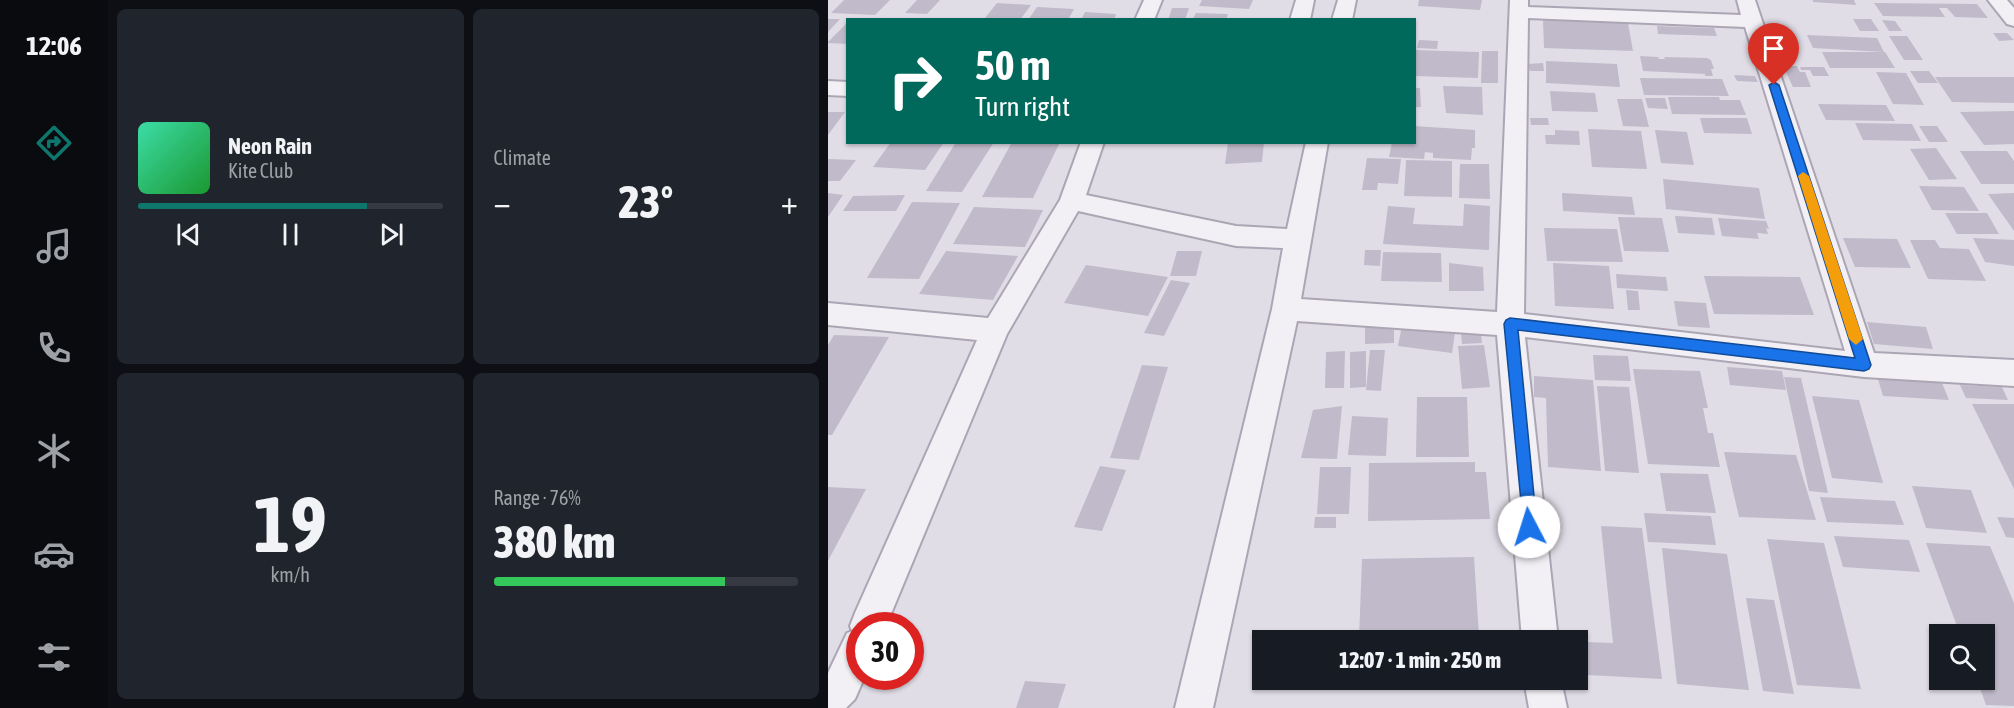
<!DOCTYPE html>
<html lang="en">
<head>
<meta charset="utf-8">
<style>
	:root { --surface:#171b24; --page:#20242c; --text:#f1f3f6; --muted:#9ea1a6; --line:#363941; --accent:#0f766e }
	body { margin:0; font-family:"Asap Condensed",sans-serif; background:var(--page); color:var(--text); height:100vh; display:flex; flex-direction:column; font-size:22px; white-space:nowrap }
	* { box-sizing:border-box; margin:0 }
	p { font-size:20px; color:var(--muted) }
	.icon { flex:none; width:33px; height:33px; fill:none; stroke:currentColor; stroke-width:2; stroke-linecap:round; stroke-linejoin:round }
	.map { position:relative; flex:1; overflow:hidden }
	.side { display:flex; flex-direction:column; gap:9px; padding:9px; background:#0d0f14; width:720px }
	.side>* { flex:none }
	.banner { position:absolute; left:18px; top:18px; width:570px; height:126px; border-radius:0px; box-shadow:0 2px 4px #0004; background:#00695c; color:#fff; overflow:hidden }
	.fabs { position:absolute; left:1101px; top:624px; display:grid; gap:12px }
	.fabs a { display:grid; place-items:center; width:66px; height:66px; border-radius:0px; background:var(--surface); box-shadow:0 2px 4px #0004; font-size:30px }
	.speed { position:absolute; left:18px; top:612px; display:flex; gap:12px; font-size:30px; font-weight:700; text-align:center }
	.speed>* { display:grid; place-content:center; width:78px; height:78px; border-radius:50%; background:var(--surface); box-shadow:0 2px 4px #0004; line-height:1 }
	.speed .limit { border:9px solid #d22; background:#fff; color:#111 }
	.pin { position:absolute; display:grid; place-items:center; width:51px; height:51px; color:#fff; margin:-62px -26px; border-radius:50% 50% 50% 0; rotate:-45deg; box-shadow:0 0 6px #0007 }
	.pin .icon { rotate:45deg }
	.me { position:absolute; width:66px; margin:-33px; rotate:355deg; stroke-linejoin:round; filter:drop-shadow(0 0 4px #0008) }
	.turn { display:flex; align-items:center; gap:21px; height:126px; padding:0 30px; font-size:27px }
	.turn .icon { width:78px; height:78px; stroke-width:2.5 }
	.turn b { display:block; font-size:42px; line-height:51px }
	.big { font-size:45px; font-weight:800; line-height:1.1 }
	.side .tile { flex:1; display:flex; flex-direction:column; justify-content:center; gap:9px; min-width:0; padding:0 21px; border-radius:9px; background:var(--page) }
	.side .dial { align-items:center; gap:0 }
	.dial b { font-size:78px; line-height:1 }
	.song { display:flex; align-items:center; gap:18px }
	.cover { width:72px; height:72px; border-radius:9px; background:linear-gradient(135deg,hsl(160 70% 55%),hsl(130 70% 35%)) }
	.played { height:6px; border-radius:3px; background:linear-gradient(90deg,var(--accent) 75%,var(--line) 75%) }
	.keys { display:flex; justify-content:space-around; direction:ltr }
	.heat { display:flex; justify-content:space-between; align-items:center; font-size:33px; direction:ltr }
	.charge { height:9px; border-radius:4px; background:linear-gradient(90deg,#34c759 76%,var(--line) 0) }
	.side .tiles { flex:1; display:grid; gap:9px; grid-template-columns:repeat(2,1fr) }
	.trip { position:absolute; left:424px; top:630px; width:336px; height:60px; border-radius:0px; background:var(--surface); box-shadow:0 2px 4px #0004; font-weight:800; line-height:60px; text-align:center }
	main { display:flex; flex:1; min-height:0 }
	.dock { display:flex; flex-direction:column; width:108px; justify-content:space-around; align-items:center; background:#090b0e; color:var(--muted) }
	.dock .icon { width:42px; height:42px }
	.dock .current { color:var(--accent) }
	.dock b { font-size:27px; color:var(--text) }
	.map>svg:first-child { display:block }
</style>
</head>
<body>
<main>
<nav class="dock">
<b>12:06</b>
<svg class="icon current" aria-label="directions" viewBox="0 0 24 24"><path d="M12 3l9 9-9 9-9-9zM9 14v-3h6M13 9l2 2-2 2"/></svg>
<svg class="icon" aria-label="music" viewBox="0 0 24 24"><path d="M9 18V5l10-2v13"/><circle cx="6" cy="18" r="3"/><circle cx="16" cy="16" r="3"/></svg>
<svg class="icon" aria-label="phone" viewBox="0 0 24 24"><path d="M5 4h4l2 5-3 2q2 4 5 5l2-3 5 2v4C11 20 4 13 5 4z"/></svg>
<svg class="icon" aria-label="climate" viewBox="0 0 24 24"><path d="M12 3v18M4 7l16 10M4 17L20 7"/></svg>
<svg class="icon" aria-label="car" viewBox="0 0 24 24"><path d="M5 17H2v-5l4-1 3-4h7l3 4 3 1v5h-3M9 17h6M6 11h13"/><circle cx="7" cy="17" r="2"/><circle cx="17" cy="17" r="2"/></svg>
<svg class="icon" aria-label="filters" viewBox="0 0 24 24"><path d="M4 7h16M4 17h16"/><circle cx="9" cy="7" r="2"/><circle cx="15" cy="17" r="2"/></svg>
</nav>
<section class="side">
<div class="tiles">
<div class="tile">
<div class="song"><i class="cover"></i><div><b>Neon Rain</b><p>Kite Club</p></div></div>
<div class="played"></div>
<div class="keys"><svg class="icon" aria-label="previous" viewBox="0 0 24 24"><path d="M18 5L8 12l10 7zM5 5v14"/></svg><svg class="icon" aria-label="pause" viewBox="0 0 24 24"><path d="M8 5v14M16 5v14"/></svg><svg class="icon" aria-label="next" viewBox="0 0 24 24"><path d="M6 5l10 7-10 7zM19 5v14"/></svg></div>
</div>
<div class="tile"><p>Climate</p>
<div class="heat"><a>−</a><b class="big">23°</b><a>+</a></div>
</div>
<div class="tile dial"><b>19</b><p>km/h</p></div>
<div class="tile"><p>Range · 76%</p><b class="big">380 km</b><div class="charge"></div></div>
</div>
</section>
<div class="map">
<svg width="1186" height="708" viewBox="0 0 1186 708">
	<rect width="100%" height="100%" fill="#e1dde7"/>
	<path fill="#c0baca" d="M16 0H62L47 15 3 13Z
		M89 0H112L99 14 77 13Z
		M374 0H425L421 9 371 6Z
		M591 0H654L652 10 590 6Z
		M985 0H1026L1028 5 985 2Z
		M169 3 203 5 192 20 157 18Z
		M1046 3 1149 4 1160 18 1127 17 1119 8H1111L1117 17 1055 16Z
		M209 7 246 9 240 20H200Z
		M344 8H361L357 20H340Z
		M257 12 288 14 286 20H253Z
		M368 13 400 14 398 20H364Z
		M0 19H12L0 32Z
		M1025 19H1043L1051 31H1032Z
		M715 20 800 23 805 51 716 48Z
		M1054 20 1067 21 1074 31H1061Z
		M20 22V44L0 43V42Z
		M829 26 886 28 889 36 830 34Z
		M1165 33H1179L1186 40 1171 41Z
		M979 35 1049 38 1056 52 985 48Z
		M1061 36H1079L1095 60H1076Z
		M591 40 610 41 609 49 589 48Z
		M586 50 651 52 650 78 586 76Z
		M654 51H670V83H653Z
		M994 52H1057L1067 68H1002Z
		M812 56 830 57 831 59H837L836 57 879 58 883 60 886 69H883L885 76H877V74L815 71Z
		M718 61 789 64 792 87 718 83Z
		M715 63 716 71H702L700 64Z
		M955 66H969L972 72H977L983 87H965Z
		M972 67H996L1001 76H985L982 70H973Z
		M1082 71H1101L1110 83H1090Z
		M1048 72 1078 73 1096 105 1065 104Z
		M906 75 927 76 930 82 909 81Z
		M1107 77H1186V103L1124 102Z
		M812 78 894 79 901 96 816 95Z
		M615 86 654 87 655 115 618 113Z
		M586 88H592L593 107H586Z
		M722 91 767 93 770 112 724 111Z
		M840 97H891L892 100H912L918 115 844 114Z
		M817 98H837L840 109 820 108Z
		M789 99H814L821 127 795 126Z
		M990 104 1058 105 1067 121 998 120Z
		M1186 111V144L1156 145 1132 112Z
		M0 112H17L0 135Z
		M702 118H720L721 125H703Z
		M872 118H919L924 134 876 133Z
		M1027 123 1084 124 1093 141 1035 140Z
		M586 126 647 130V148H644L643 160 605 158V153L597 152 596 159 561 157 564 142H586Z
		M1091 126H1109L1120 142H1101Z
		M760 129 813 131 819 169 764 167Z
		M727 130 751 131 752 145 718 144 717 135H727Z
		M827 130 859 132 866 165 833 163Z
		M63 142H116L97 170 45 167Z
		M128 142H166L134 192 98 191Z
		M184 142H232L205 198 154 197Z
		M400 142H436L434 162 397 164Z
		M1108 148 1129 179 1101 180 1082 149Z
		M1132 151H1179L1186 161V184H1153Z
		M539 158 573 159 570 184 550 183 549 190H534Z
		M0 159 28 160 12 181H0Z
		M578 160 624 161V197L576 196Z
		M632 164H661L662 199 631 198Z
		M835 179 931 188 937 219 838 209Z
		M1091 186 1136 187 1151 211 1104 210Z
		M0 193 15 195 0 217Z
		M734 193 804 197 807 215 735 211Z
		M1186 193V231L1160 194Z
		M77 195 68 211H15L25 196Z
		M84 202 132 203 91 279 39 278Z
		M636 204 662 206 661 250 555 244 560 206 587 208 585 224 635 226Z
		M146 207 215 210 197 247 125 244Z
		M1117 213H1159L1171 234H1129Z
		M847 216 884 218 887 235 850 233Z
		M790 217 834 218 841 252 796 251Z
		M890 218 938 221 941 229 938 228 940 234 929 233 931 239 894 236Z
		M716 228 789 229 795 262 719 261Z
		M1015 238 1069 239 1083 268 1027 267Z
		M1145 238 1186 240V266L1157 262Z
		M1082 240H1107L1112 248 1141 249 1158 281 1100 279Z
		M537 250H553L552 266 536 265Z
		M118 251 190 256 165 300 91 294Z
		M349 251H374L368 276H342Z
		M555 252 613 253 614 282 553 281Z
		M621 263 655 267 656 291H621Z
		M725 263 781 266 786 309 727 306Z
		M258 265 340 277 320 316 236 303Z
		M788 274 838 277 840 291 789 288Z
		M876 276 972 277 986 315 886 314Z
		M343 280 362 283 336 336 316 333Z
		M798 290 810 291 812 310H800Z
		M846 301 878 303 882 328 850 326Z
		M566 318V343L537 344V319Z
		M575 320 628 326 624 353 570 346Z
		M1039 322 1098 327 1105 349 1046 344Z
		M653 333 654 343 634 344 633 334Z
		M6 335 61 337 4 435H0V345Z
		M656 345 662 387 634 389 630 346Z
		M542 350H557L553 391 538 390Z
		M517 351 516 388H497L498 352Z
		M538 351V387L522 388V352Z
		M765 355 800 356 803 381 767 380Z
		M314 365 340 367 311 460 282 458Z
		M899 367 954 371 958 390 902 385Z
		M805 369 872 371 880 408H875L880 433H885L892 467 820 464Z
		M706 376 765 380 773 471 720 467 718 398 706 397Z
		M956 377 973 378 1000 493 981 491Z
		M1050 379 1114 383 1121 400 1055 396Z
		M1132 385 1174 387 1180 400 1138 398Z
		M769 386 801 387 811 473 777 471Z
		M984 396 1031 400 1055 483 1004 478Z
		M589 397H639L641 457H588Z
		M1144 404H1186V489Z
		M514 406 509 459 473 458 485 410Z
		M524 416 560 418 558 456 520 455Z
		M896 452 968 455 988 520 911 517Z
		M647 462V472H658L662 519 540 521 541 463Z
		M272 466 298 470 274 531 246 527Z
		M492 467H523L521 514H489Z
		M832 473 880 474 888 513 838 511Z
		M1084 486 1143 490 1159 533 1098 528Z
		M0 487 38 489 0 561Z
		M992 497 1067 501 1076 525 999 522Z
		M816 513 883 516 888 545 820 542Z
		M487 517H508V528H486Z
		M1169 517 1186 518V538L1178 537Z
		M773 526 814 528 834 679 760 675 757 642 785 643Z
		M1006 536 1081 540 1092 572 1015 567Z
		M939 539 996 543 1033 689 969 685Z
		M1098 543 1162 546 1186 603V706L1158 705 1149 680H1156V634H1132Z
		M834 548 899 554 921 690 849 684Z
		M646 557 651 636 531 638 534 559Z
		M918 598 946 600 966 694 935 691Z
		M197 681 238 684 230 708H188Z"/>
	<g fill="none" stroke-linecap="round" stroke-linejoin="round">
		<g stroke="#aca6b4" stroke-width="4">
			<path id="minor" d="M316 0H334L326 20H307Z
				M468 0H486L482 20H462Z
				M510 0H528L524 20H504Z
				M682 0H700V7L913 15 909 0H927L1046 353 1186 360V386L1036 377 697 337 730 640H694L669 335 469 321 385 708H347L444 309 455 248 408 246 250 211 179 334 58 626H32V676H37L27 699 18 708H0V673L19 633 24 631 22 626 27 613 149 340 0 325V303L160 318 232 200 253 142H276L258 195 408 226 459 229 478 142H500L473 299 669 312ZM700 18 917 27 1017 351 696 314Z
				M1160 0H1179L1186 8V26L1179 24Z
				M0 81 20 82V96L0 95Z
				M696 680H733L739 708H701Z"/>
		</g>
		<use href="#minor" fill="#f2eff5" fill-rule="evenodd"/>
	</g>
	<path fill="#1a73e8" stroke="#114b97" stroke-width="1.5" d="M946 82 951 85 1043 365 1041 369 1036 371 690 330 709 527 707 533 701 535 696 533 676 324 678 320 682 318 1027 358 941 85Z"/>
	<path fill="#f59e0b" d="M975 172 981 176 1035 339 1028 345 1021 339 970 176Z"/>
</svg>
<div class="fabs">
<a><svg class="icon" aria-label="search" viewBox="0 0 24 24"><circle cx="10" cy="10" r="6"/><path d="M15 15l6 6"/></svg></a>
</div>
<div class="speed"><div class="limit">30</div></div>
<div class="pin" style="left:946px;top:85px;background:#d93025"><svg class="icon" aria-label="arrive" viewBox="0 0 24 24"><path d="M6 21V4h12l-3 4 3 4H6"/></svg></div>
<svg class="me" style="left:701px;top:527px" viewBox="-20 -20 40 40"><circle r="19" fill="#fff"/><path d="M0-13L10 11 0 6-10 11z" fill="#1a73e8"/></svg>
<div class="trip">12:07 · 1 min · 250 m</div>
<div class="banner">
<div class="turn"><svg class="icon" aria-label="right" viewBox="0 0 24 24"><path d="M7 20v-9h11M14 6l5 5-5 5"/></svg><div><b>50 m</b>Turn right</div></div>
</div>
</div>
</main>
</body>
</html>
